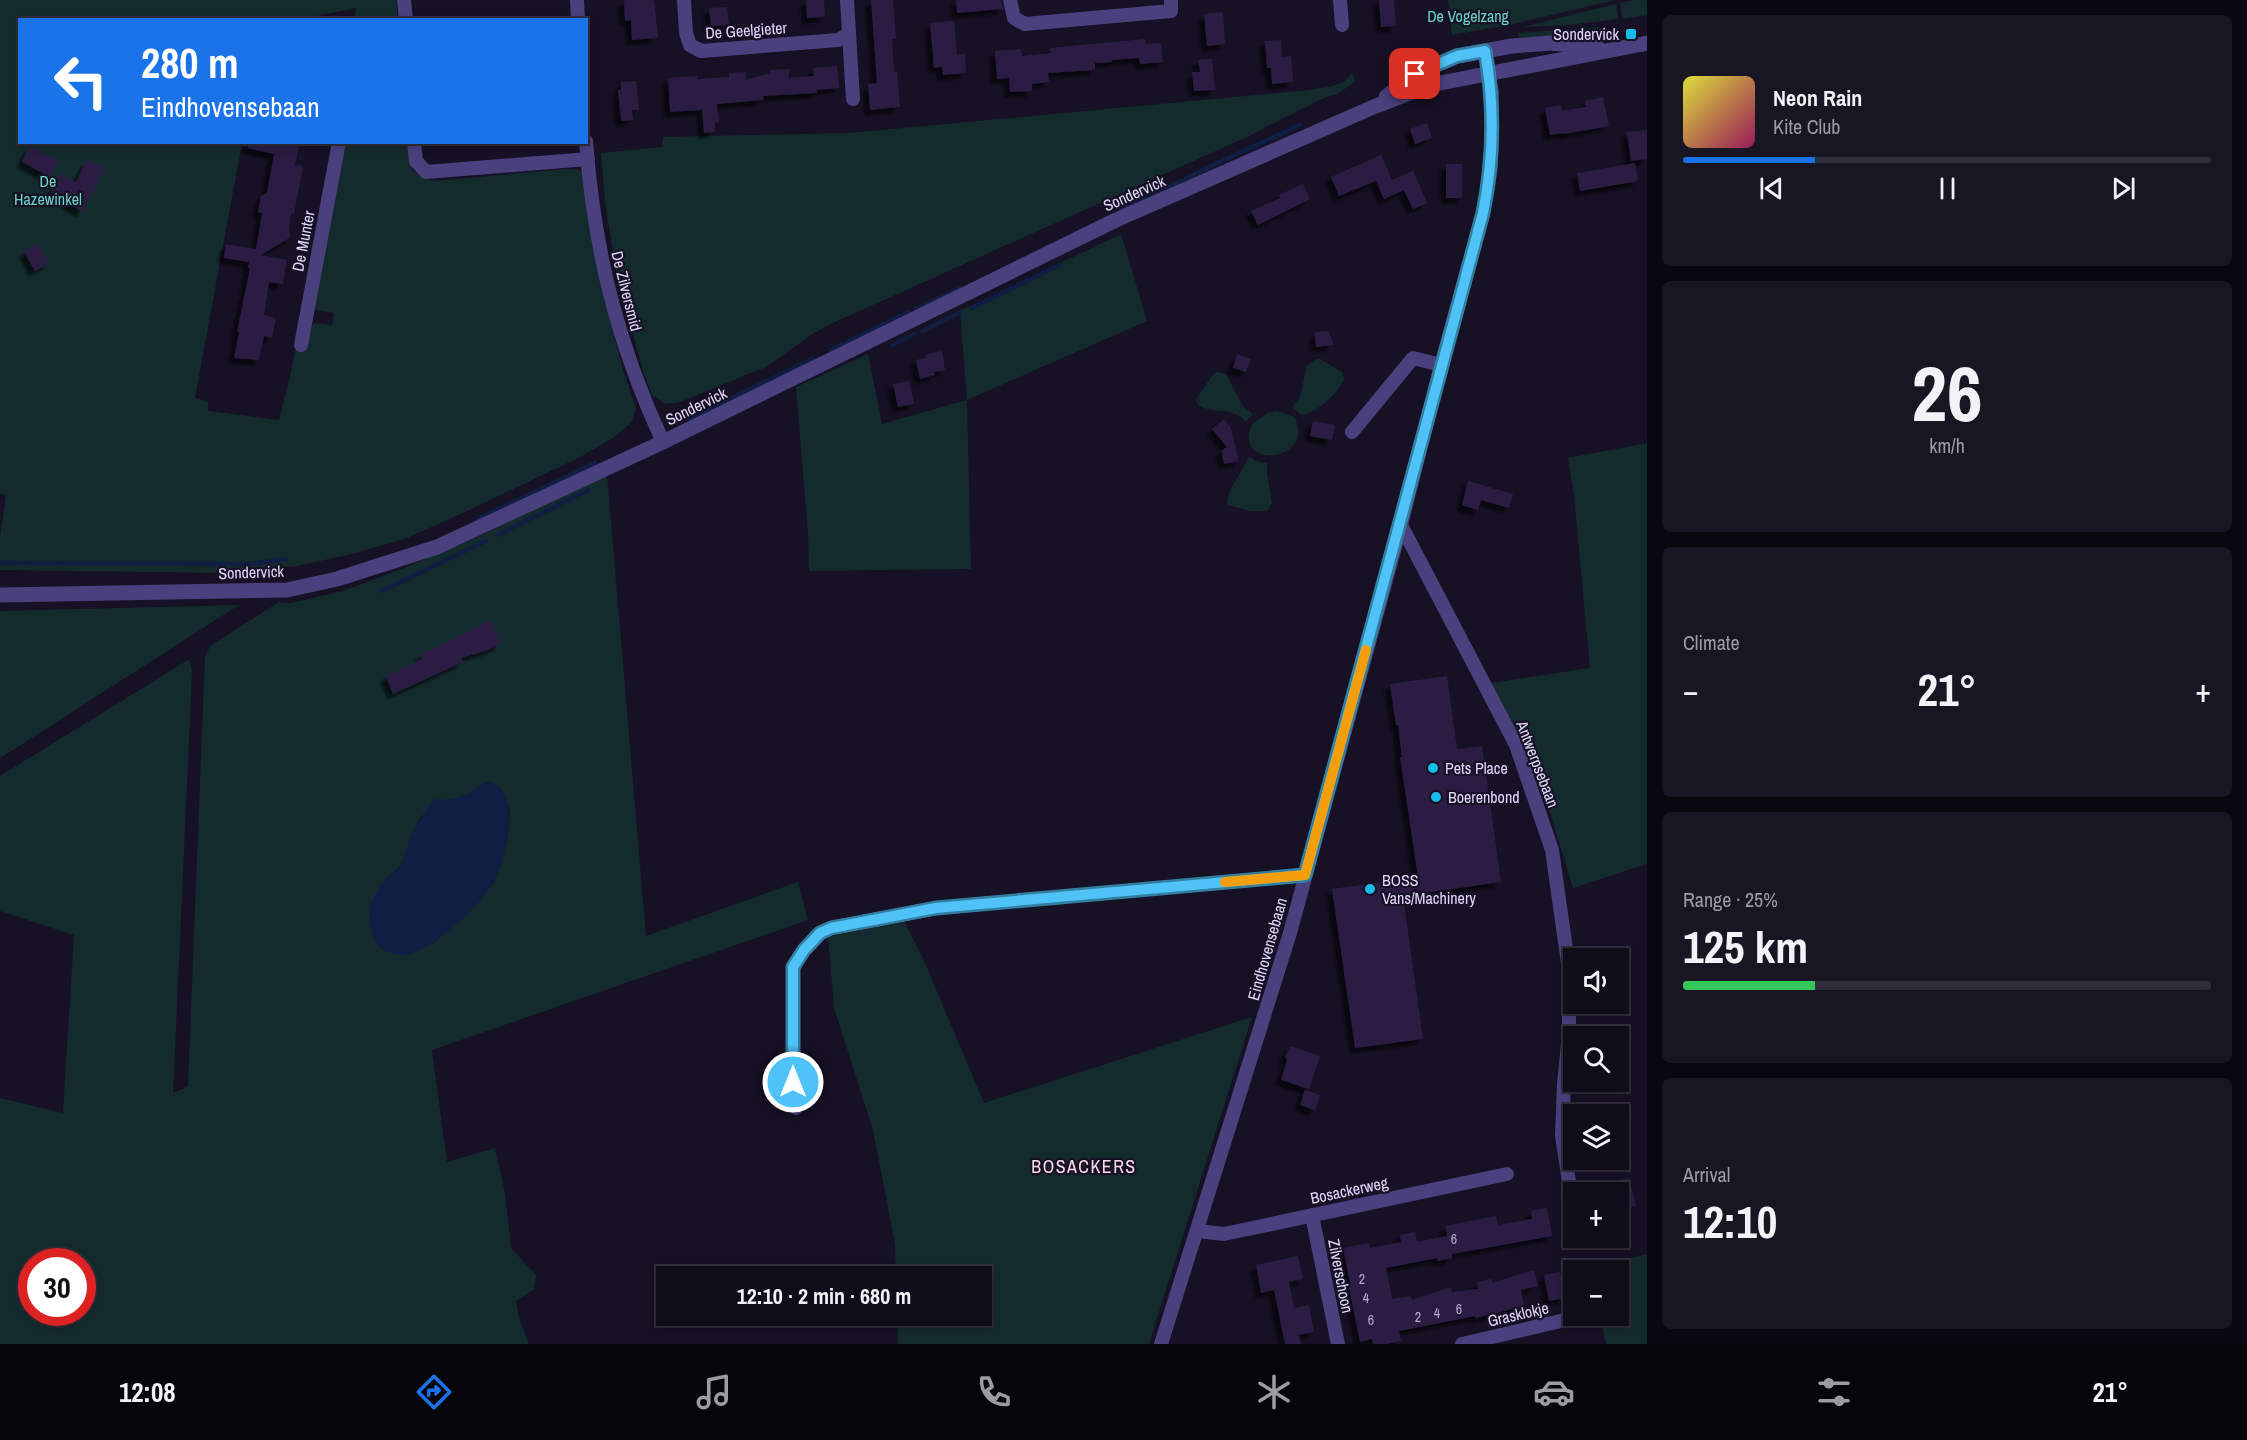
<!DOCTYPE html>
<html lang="en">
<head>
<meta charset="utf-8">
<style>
	:root { --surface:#100d1b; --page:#191624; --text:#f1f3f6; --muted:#9c9ca3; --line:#302d3a; --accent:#1a73e8 }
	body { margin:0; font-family:"Archivo Narrow",sans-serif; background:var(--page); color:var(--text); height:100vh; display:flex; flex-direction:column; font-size:22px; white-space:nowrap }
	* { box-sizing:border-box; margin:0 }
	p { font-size:20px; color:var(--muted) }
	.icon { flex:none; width:33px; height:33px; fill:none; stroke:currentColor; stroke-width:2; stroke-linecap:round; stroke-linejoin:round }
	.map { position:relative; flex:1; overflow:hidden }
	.panel { display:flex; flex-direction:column; gap:15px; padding:15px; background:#09070f; width:600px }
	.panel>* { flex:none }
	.top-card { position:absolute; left:18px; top:18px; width:570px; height:126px; border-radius:0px; box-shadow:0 3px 9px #0003,0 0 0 2px var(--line); background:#1a73e8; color:#fff; overflow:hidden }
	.tools { position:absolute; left:1563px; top:948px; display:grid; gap:12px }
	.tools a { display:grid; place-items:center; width:66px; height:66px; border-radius:0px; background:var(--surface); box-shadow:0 3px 9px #0003,0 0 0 2px var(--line); font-size:30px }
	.speed { position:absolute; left:18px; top:1248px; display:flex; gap:12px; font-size:30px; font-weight:700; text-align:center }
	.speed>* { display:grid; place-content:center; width:78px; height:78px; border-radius:50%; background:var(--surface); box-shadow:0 3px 9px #0003,0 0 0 2px var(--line); line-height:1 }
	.speed .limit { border:9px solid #d22; background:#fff; color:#111 }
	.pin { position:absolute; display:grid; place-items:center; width:51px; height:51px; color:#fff; margin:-26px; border-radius:12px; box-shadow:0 3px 9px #0006 }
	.me { position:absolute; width:66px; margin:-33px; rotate:0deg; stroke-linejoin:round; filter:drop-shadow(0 0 4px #0008) }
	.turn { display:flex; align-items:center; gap:21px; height:126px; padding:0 24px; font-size:27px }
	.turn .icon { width:78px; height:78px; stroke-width:2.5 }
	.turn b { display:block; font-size:42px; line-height:51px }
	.big { font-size:45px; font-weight:700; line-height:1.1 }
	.panel .tile { flex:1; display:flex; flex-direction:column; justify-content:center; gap:9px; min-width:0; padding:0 21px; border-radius:9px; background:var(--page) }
	.panel .dial { align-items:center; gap:0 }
	.dial b { font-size:78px; line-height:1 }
	.song { display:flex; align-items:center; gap:18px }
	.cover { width:72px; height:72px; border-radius:9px; background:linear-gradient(135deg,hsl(60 70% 55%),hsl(330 70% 35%)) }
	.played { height:6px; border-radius:3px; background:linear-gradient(90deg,var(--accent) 25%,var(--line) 25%) }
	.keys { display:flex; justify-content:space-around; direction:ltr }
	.heat { display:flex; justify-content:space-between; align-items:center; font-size:33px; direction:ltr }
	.charge { height:9px; border-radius:4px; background:linear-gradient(90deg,#34c759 25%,var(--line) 0) }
	.trip { position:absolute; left:656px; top:1266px; width:336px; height:60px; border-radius:0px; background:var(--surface); box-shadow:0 3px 9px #0003,0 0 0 2px var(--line); font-weight:700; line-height:60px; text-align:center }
	.tab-bar { display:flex; height:96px; justify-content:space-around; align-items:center; background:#06050b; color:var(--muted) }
	.tab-bar .icon { width:42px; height:42px }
	.tab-bar .current { color:var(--accent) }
	.tab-bar b { font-size:27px; color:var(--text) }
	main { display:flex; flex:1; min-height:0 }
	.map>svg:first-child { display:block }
</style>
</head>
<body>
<main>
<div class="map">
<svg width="1647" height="1344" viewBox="0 0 1647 1344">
	<defs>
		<filter id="shadow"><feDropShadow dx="-5.5" dy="5.5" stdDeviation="1.5" flood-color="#0009"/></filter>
	</defs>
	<rect width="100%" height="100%" fill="#161124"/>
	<path fill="#142b2d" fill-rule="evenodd" d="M0 0H396L398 19H355L356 8 297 20H20V142L242 143 195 398 208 401V411L279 420 291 372 296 344 314 323 332 325 334 313 317 310 314 307 344 143H409C410 168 408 174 435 181L566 169 580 170 584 177 588 218 602 289 624 373 636 408 632 422 613 438 582 456 465 512 407 538 352 554 297 566 228 573 0 570V538L6 495 0 494Z
		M1448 0H1615L1514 24 1452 35Z
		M1635 0H1647V15L1623 19 1620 3Z
		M1616 4 1618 19 1568 25 1523 27Z
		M1598 27 1599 36 1582 39 1520 40 1518 33Z
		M1351 74 1354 76V82L1338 94 1326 97 1247 137 835 322 814 333 766 367 680 402 665 404 652 395 644 374 616 272 605 201 601 153 662 147 663 137 849 133 1309 90C1324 87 1343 88 1351 74Z
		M1121 234 1147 321 967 400 971 569 809 571 808 533 796 387 868 354 882 424 967 400 960 311Z
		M1316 359H1320L1342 372 1344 379C1337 395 1319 410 1302 416L1292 407 1300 397 1307 365Z
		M1217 372 1226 374 1243 406 1253 414 1246 422C1230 404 1212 416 1197 404L1196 400 1198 396 1214 373Z
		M1277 411 1294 417C1319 461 1231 472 1252 424L1267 413Z
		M1647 443V864L1573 888 1543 790 1532 763 1491 683 1590 668 1574 495 1568 458Z
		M1249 456 1256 461 1267 463V474L1272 503 1267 511H1250L1228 505 1227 502C1229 486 1243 472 1249 456Z
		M607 475 646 936 798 882 808 920 432 1050 447 1162 495 1148 505 1193 511 1248 536 1275 533 1290 516 1301 519 1318 529 1344H0V1098L63 1113 74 935 0 911V776L188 660 190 661 192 673 173 1093 188 1086 205 657 210 646 279 602 291 603 343 591 399 570 478 537ZM486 782 501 788 510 811 507 842 494 882 476 905 460 921 432 944 371 905 382 883 400 866 420 817 447 801 465 796ZM32 1262H82V1312H32Z
		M239 605 13 750 0 758V611Z
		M901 921 905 923 922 956 984 1103 1252 1017 1149 1344H898L897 1316H981V1276H896L895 1244 873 1130 834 1008 828 937Z
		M1647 1254V1344H1606L1600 1316H1618V1270H1590V1269Z"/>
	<path fill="#111e43" d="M486 782C524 784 506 860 494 881 483 903 429 955 404 955 392 955 378 950 374 939 366 919 369 901 382 883 387 876 397 872 401 864 405 856 407 846 410 838 416 824 425 812 434 799 456 802 468 794 486 782Z"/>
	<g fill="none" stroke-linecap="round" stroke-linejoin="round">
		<path stroke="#111e43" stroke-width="4.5" d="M1224 160 1300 125
			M1121 210 1220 162
			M972 308 1059 265
			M916 309 960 288
			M922 331 961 312
			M892 345 914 334
			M831 350 909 312
			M690 418 813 359
			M478 519 595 463
			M498 535 588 490
			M0 563 249 564 286 559
			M382 591 486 541"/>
	</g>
	<path fill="#2a1f43" filter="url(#shadow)" d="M624 0H654L658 38 632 40 631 20 625 21Z
		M806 0H824L825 17 807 18Z
		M871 0H893L896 39H892L894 72 897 71 900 107 870 110 868 84 877 83Z
		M956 0H1001L1003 9 957 13Z
		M1379 0H1394L1396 26 1381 27Z
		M727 7 729 25 711 26 709 8Z
		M1223 12 1225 44 1207 46 1204 14Z
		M954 21 957 54H965L966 73 943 75 942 67 934 68 930 23Z
		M1145 39 1146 44 1161 43 1163 62 1140 64 1139 58 1112 60V62L1095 63V70L1048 73 1049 82 1032 84V91L1010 92 1009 78 997 79 995 51 1021 49 1022 56 1051 53 1050 48Z
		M1281 40 1282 57 1291 56 1293 82 1272 84 1271 68H1267L1265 41Z
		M1212 59 1215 90 1194 91 1192 72H1200L1198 60Z
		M837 66 839 88 816 90 817 93 763 96 764 100 717 104 719 122 715 123V132L704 133 702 110 670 112 668 78 697 76V79L729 77V73L746 72V80L770 73V70L789 69V78L814 76 813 68Z
		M636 81 639 110H632L633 120 621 121 618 90H621V82Z
		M1603 97 1609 126 1564 134V133L1550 135 1545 108 1561 105 1562 111 1586 107 1585 101Z
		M1427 123 1432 138 1415 144 1410 129Z
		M1647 130V159L1631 161 1627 132Z
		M248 142H278L299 146 295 165 303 166 294 214H291L289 230 291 237 261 255 287 260 283 284 269 282 264 315 276 318 272 338 264 336 259 360 234 358 239 332H237L250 268H248L249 262 224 258 226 244 256 249 262 213 258 212 261 196 267 193 274 154 248 148Z
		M30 146 58 161 50 177 22 162Z
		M1381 155 1392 180 1413 171 1427 203 1413 209 1404 190 1384 199 1376 181 1339 196 1331 177Z
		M87 160 105 169 82 212 51 193 61 174 76 182Z
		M1635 163 1638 181 1580 191 1577 173Z
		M1446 164H1462V198H1446Z
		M1303 184 1310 199 1258 225 1251 211 1280 198 1279 195Z
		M37 244 49 263 35 271 24 252Z
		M1328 331 1334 345 1316 347 1315 332Z
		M942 351 945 370 934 372 935 375 920 379 916 360 926 358 925 355Z
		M1237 354 1251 359 1246 372 1233 368Z
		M909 381 914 404 898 407 893 384Z
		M1224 419 1231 428 1239 463 1237 461 1224 464 1221 451 1227 447 1212 429Z
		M1313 421 1335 425 1332 440 1310 436Z
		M1468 481 1513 494 1509 508 1481 500 1478 510 1462 505Z
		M491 620 501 644 485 651 461 658 463 662 393 694 386 676 422 659 420 655Z
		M1447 676 1457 749 1482 746 1501 882 1403 896 1423 1039 1355 1048 1332 889 1418 877 1400 757H1402L1398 725H1396L1390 684Z
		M1291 1046 1320 1056 1309 1089 1281 1080 1287 1060 1285 1056Z
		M1305 1090 1320 1095 1315 1110 1300 1105Z
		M1629 1178 1636 1206 1618 1209V1192H1588V1187Z
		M1547 1208 1552 1236 1452 1254V1258L1438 1261 1437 1258 1386 1268 1392 1299 1411 1296 1412 1300 1451 1287 1452 1292 1478 1289 1477 1282 1492 1279V1283L1534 1270 1538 1286 1521 1290 1524 1306 1476 1318 1475 1316 1399 1331 1401 1341 1387 1344H1373L1372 1339 1360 1342 1348 1283H1350L1343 1248 1369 1243 1370 1248 1401 1242 1400 1235 1415 1232 1417 1242 1447 1236 1445 1226 1496 1216 1498 1225 1532 1219 1531 1211Z
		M1298 1256 1303 1279 1289 1282 1294 1308 1309 1305 1314 1332 1299 1335 1301 1344H1285L1274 1290 1261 1293 1256 1265Z
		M1560 1272 1562 1283 1574 1281V1291L1564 1293 1565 1298 1549 1301 1544 1275Z"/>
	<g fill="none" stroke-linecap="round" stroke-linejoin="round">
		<path stroke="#4a407e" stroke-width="14" d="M404 0 406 20
			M577 0 578 20
			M684 0 686 33 690 45 701 51 838 40 849 34
			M847 0 853 99
			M1010 0 1014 18 1025 24 1171 11V0
			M1340 0 1342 25
			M1485 51 1492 93 1491 165 1488 187 1483 213 1441 365 1401 525 1516 745 1552 850 1569 970V1033L1564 1084 1562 1136 1572 1201
			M586 141C594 249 617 343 663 442
			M414 142 416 161 426 172 588 159
			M301 345 339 142
			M1352 432 1413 358 1441 365
			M796 1108 793 1082V967L804 950 820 933 831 928 937 908 1305 875
			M1312 1215 1338 1344
			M1198 1231 1224 1234 1507 1174
			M1161 1344 1290 933 1401 525
			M1462 1344 1582 1316"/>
		<path stroke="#4a407e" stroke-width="15" d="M1386 97 1415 74 1457 56 1512 46 1552 43 1598 48
			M0 595 287 590 337 579 437 547 663 442 1116 220 1371 108 1430 85 1647 43"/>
	</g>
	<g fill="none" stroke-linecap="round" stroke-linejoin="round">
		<g stroke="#337fa1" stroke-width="15">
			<path id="route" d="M793 1082V967L804 950 820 933 831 928 936 908 1305 875 1483 213C1494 158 1495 106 1485 51L1457 56 1415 74"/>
		</g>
		<use href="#route" stroke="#4fc3f7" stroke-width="10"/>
		<path stroke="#f59e0b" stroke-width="10" d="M1225 882 1305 875 1366 650"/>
	</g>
	<g fill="#16bce9" stroke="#161124" stroke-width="2">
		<rect x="1625" y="28" width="12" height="12" rx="3"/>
		<circle cx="1433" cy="768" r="6"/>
		<circle cx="1436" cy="797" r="6"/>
		<circle cx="1370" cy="889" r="6"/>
	</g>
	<g text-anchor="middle" stroke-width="4.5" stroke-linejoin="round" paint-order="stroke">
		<g font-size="14" fill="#b2a9cd">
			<text x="1454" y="1244">6</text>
			<text x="1362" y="1284">2</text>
			<text x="1366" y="1303">4</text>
			<text x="1459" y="1314">6</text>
			<text x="1437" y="1318">4</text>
			<text x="1418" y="1322">2</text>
			<text x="1371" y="1325">6</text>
		</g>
		<g font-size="16" fill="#6ad5c6" stroke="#161124">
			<text x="1468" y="22">De Vogelzang</text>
			<text x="48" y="187">De<tspan x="48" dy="18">Hazewinkel</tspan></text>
		</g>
		<g font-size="16" fill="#e0d7fb" stroke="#161124">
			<text transform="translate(746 30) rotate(-4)" y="6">De Geelgieter</text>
			<text transform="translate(1134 193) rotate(-24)" y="6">Sondervick</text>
			<text transform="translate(303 241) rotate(-79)" y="6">De Munter</text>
			<text transform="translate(627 291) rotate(76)" y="6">De Zilversmid</text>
			<text transform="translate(696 406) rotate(-26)" y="6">Sondervick</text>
			<text transform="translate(251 572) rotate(-2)" y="6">Sondervick</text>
			<text transform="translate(1538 764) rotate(69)" y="6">Antwerpsebaan</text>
			<text transform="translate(1267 949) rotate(-74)" y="6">Eindhovensebaan</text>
			<text transform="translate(1349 1190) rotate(-12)" y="6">Bosackerweg</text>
			<text transform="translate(1341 1276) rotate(79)" y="6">Zilverschoon</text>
			<text transform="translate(1518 1314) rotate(-13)" y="6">Grasklokje</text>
		</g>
		<g font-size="16" fill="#e0d7fb" stroke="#161124" text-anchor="start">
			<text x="1619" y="40" text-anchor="end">Sondervick</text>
			<text x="1445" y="774">Pets Place</text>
			<text x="1448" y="803">Boerenbond</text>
			<text x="1382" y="886">BOSS<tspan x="1382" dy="18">Vans/Machinery</tspan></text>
		</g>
		<g font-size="18" letter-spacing="1.5" fill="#fbd9eb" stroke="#161124">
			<text x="1084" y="1173">BOSACKERS</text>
		</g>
	</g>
</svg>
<div class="tools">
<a><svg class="icon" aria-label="sound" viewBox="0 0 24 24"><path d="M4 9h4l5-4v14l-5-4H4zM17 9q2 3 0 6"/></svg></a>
<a><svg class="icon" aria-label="search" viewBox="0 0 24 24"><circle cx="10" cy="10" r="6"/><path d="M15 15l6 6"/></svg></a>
<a><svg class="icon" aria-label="layers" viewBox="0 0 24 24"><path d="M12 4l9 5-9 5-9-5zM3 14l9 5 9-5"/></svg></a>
<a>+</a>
<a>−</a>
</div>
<div class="speed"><div class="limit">30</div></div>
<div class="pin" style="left:1415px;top:74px;background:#d93025"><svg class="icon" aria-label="arrive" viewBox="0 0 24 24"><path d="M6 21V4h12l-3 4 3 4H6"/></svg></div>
<svg class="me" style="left:793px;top:1082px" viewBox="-20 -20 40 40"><circle r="17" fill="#4fc3f7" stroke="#fff" stroke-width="3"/><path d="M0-11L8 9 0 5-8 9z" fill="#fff"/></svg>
<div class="trip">12:10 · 2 min · 680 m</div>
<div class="top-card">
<div class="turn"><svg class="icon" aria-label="left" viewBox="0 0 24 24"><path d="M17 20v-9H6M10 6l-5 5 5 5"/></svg><div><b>280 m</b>Eindhovensebaan</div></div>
</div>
</div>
<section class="panel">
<div class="tile">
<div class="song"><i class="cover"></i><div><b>Neon Rain</b><p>Kite Club</p></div></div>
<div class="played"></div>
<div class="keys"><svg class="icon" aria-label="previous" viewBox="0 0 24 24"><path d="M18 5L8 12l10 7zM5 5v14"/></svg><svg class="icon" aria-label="pause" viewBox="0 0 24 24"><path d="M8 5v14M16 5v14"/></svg><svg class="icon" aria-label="next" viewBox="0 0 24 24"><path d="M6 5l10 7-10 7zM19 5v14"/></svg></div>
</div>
<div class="tile dial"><b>26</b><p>km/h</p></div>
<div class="tile"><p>Climate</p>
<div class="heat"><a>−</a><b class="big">21°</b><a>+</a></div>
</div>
<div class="tile"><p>Range · 25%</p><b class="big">125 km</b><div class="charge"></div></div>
<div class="tile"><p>Arrival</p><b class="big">12:10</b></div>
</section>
</main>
<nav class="tab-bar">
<b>12:08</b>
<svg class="icon current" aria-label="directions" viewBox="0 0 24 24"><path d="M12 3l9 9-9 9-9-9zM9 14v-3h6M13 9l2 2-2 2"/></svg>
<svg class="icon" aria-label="music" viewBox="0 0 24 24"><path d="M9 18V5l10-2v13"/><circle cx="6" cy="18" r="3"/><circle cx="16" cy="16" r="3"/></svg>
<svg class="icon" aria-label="phone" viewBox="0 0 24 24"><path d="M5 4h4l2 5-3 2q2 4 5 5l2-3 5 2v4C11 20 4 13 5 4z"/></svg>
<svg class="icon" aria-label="climate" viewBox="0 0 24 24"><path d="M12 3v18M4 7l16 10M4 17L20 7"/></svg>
<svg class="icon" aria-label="car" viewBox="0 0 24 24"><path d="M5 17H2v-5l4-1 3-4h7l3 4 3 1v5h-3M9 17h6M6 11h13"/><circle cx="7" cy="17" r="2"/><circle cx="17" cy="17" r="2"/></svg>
<svg class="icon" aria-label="filters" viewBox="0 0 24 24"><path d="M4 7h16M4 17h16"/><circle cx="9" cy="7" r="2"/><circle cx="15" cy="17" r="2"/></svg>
<b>21°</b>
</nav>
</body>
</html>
